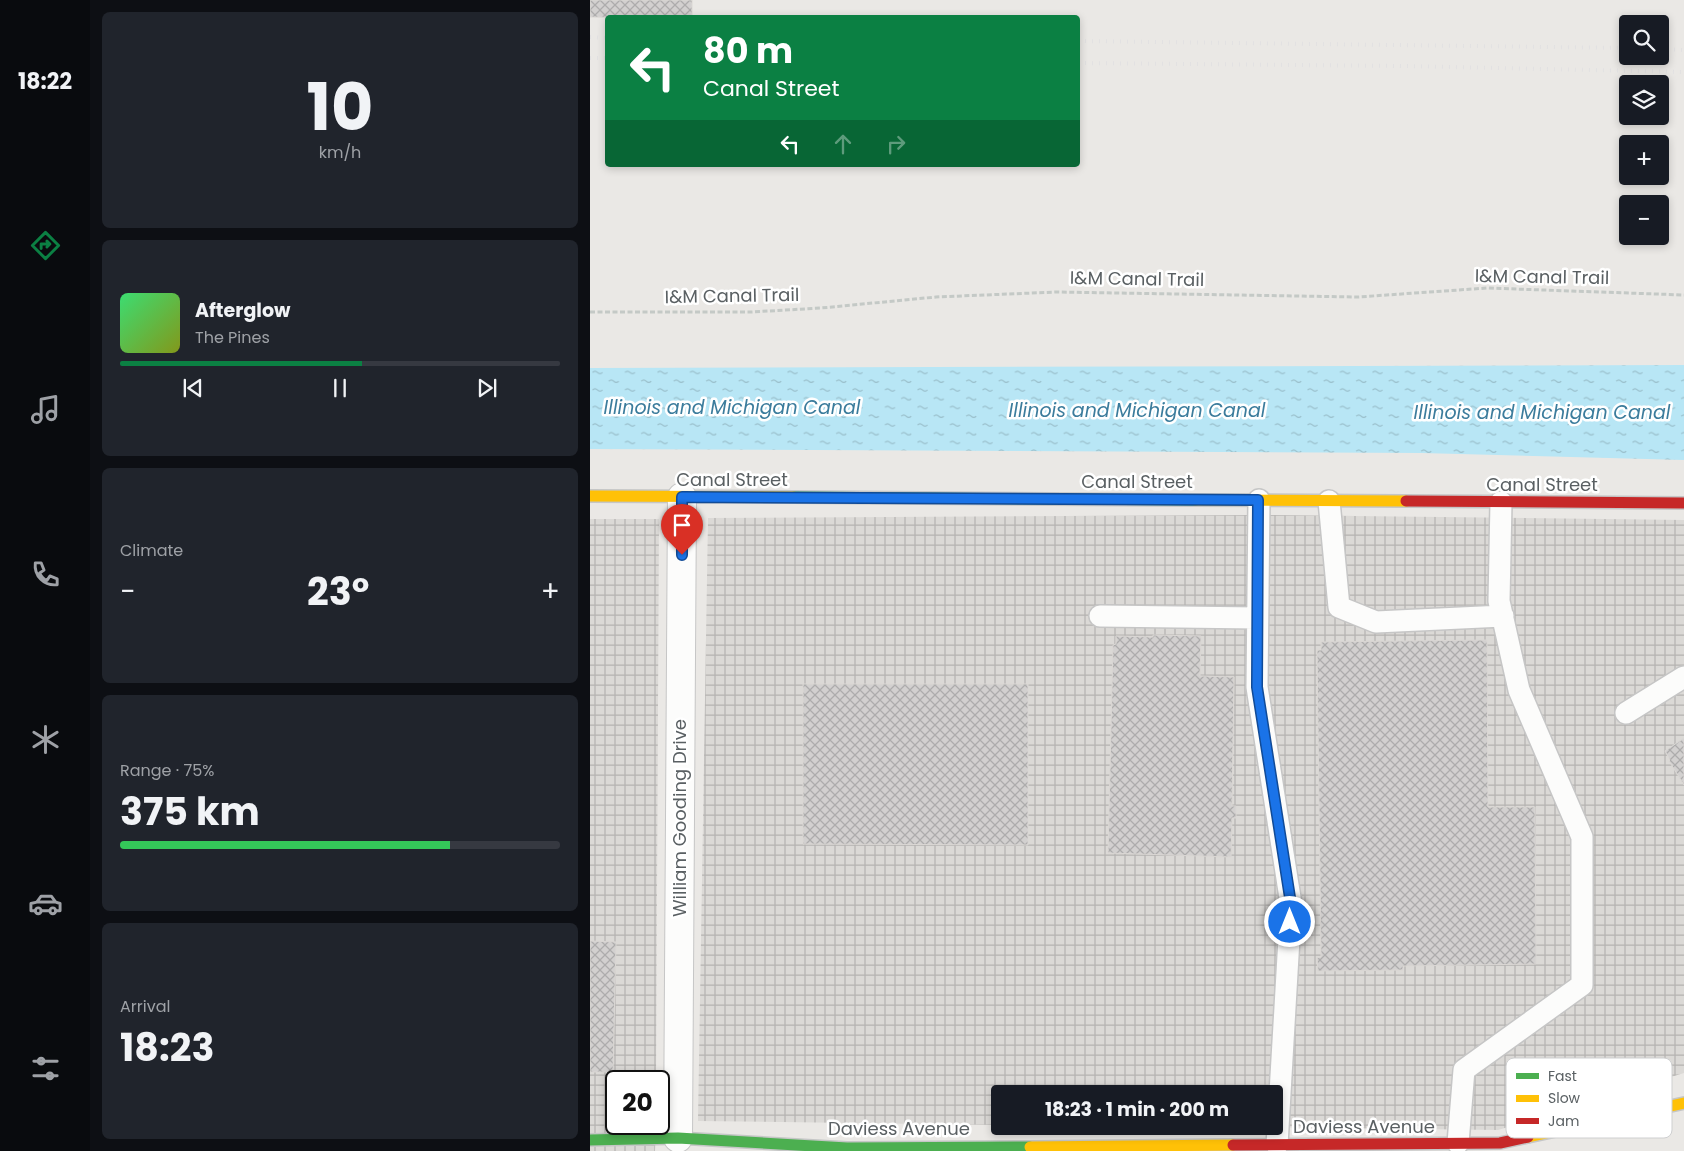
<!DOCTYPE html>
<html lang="en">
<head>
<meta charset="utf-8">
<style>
	:root { --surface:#171b24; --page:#20242c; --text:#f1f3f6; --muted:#9ea1a6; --line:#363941; --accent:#0b8043 }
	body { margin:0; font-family:Poppins,sans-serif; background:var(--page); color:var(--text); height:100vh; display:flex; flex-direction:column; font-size:19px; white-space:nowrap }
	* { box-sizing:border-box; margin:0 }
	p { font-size:16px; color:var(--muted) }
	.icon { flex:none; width:28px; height:28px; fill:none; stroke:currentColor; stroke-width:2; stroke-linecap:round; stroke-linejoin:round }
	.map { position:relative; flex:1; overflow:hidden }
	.drawer { display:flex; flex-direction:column; gap:12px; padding:12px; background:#0d0f14; width:500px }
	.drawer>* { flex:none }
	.banner { position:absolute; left:15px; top:15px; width:475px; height:152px; border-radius:5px; box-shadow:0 2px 8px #0003; background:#0b8043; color:#fff; overflow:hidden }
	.controls { position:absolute; left:1029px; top:15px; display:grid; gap:10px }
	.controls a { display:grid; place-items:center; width:50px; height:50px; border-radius:5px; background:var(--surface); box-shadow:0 2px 8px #0003; font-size:25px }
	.speed { position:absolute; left:15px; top:1070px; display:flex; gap:10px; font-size:25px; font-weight:700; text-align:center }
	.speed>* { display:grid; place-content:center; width:65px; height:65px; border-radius:50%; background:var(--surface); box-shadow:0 2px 8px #0003; line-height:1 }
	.speed .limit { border:2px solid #111; border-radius:8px; background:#fff; color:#111 }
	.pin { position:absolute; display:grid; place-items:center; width:42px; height:42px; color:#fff; margin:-51px -21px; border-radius:50% 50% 50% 0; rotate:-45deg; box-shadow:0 0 5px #0007 }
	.pin .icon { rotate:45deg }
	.me { position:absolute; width:55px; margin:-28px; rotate:0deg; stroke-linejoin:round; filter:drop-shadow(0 0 4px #0008) }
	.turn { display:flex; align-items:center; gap:18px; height:105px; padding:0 15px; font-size:22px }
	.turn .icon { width:65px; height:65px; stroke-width:2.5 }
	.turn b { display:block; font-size:35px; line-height:42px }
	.lanes { display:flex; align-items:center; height:48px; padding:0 15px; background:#0003; justify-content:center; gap:25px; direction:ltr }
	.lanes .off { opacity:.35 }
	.big { font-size:38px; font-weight:700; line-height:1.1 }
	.drawer .tile { flex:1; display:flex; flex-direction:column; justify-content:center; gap:8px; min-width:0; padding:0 18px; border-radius:8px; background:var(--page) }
	.drawer .dial { align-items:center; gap:0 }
	.dial b { font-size:65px; line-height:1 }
	.song { display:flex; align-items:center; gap:15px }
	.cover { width:60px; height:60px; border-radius:8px; background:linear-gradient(135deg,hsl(140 70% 55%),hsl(70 70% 35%)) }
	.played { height:5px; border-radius:2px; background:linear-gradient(90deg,var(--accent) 55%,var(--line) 55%) }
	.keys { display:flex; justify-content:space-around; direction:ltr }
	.heat { display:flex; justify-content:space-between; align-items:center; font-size:28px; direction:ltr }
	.charge { height:8px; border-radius:4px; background:linear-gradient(90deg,#34c759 75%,var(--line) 0) }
	.trip { position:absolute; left:401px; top:1085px; width:292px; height:50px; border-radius:5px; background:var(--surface); box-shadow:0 2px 8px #0003; font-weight:700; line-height:50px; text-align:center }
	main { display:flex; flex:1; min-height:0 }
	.tab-bar { display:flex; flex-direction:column; width:90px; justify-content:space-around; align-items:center; background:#090b0e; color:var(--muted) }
	.tab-bar .icon { width:35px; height:35px }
	.tab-bar .active { color:var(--accent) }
	.tab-bar b { font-size:22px; color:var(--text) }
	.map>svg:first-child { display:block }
</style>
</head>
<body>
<main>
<nav class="tab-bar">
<b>18:22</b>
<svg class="icon active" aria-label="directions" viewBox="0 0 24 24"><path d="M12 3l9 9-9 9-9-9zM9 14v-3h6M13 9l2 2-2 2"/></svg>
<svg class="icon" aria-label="music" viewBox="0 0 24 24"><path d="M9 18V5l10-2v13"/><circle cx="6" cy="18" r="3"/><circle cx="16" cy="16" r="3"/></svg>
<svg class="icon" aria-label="phone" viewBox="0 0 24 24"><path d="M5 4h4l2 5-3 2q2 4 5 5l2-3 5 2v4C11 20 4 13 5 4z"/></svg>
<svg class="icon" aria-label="climate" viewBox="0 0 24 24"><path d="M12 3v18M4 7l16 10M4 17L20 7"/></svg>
<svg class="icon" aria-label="car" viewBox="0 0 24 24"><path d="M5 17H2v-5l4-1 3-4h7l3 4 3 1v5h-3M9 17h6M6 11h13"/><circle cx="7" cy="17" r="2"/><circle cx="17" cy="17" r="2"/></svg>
<svg class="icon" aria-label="filters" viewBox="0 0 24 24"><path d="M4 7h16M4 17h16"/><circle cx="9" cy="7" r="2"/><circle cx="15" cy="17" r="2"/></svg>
</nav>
<section class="drawer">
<div class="tile dial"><b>10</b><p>km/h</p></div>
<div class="tile">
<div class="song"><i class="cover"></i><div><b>Afterglow</b><p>The Pines</p></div></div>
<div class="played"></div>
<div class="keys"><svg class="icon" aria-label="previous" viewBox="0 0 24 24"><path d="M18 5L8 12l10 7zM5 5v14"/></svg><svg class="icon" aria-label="pause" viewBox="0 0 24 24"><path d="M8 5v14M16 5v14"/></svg><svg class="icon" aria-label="next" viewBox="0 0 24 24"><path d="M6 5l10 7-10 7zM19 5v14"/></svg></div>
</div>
<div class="tile"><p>Climate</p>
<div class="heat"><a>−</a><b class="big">23°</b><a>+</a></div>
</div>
<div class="tile"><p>Range · 75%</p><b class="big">375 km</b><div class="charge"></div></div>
<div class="tile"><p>Arrival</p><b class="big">18:23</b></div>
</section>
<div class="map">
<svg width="1094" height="1151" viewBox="0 0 1094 1151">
	<defs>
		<pattern id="industrial-grid" width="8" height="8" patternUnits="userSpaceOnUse" patternTransform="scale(1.25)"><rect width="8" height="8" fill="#dbd9d6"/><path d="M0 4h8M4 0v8" fill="none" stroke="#b5b3b1"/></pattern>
		<pattern id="water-ripples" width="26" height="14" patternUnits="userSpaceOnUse" patternTransform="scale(1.25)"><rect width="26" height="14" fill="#b8e6f5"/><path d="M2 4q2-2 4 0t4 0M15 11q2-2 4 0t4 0" fill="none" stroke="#99beca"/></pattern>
		<pattern id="building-cross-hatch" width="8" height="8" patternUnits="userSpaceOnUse" patternTransform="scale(1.25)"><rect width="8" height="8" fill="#d2d0cf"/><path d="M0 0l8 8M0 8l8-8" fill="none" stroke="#adacac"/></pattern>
	</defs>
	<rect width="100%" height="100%" fill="#eae8e5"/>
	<path fill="url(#industrial-grid)" d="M678 515 1094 520V1073L908 1130 563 1126H685V1094H410V1125L108 1121 118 518Z
		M0 519H69L66 1081H26V1124H66L65 1151H0Z"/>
	<path fill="url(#water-ripples)" d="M1094 365V460L831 453 0 449V368Z"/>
	<path fill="url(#building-cross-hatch)" stroke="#dad7d4" d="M0 0H102V18L0 17Z
		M563 635 611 636 610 676 644 677 642 806H646V818H642L641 857 518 853 523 645 526 644V636L563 637Z
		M897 640 898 807H945L946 964 813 966V970L728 971 727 958 731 957 727 650H731V642Z
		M213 684H438V845L213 844Z
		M1094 738V785L1079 761 1080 760 1075 751Z
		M0 941 26 942 23 1072H0Z"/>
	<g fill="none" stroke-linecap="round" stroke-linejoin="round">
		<g stroke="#c6c6c6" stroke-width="24">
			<path id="lane" d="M669 500 667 687 701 904 687 1145
				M739 501 749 607 786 622 913 616
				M510 616 667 618
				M1036 713 1094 677
				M868 1143 874 1070 992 985V837L929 690 909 601 911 502"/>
		</g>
		<g stroke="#c6c6c6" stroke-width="30">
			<path id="street" d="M88 1138 92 497"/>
		</g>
		<g stroke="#c5c6c6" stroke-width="14">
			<path id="fast" d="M204 497 605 500
				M0 1140 88 1138 257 1148 440 1147"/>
		</g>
		<g stroke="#c5c6c6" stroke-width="14">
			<path id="slow" d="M0 496 204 497
				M605 500 816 501
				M938 1137 1094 1103
				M440 1147 643 1145"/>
		</g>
		<g stroke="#c5c6c6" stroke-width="14">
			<path id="jam" d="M816 501 1094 503
				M643 1145 910 1143 938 1137"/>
		</g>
		<path stroke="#c4c9c6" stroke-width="3" stroke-dasharray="5 2.5" stroke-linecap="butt" d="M0 312H161L231 308 346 297 467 292 768 297 897 288 1094 295"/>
		<use href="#lane" stroke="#fcfcfb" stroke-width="21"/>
		<use href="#street" stroke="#fcfcfb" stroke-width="28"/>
		<use href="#fast" stroke="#4caf50" stroke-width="11"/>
		<use href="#slow" stroke="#ffc107" stroke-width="11"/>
		<use href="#jam" stroke="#c62828" stroke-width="11"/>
		<path stroke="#e2e1e2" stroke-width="4" stroke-dasharray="1 6" stroke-linecap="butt" d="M0 37 18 38
			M488 41 1038 48
			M1070 49 1094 50
			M0 58H18
			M488 63 814 66 1094 72"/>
	</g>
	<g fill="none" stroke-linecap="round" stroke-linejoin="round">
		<g stroke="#114b97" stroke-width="12">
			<path id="route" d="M92 555V497L668 500 667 687 701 904 700 922"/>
		</g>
		<use href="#route" stroke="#1a73e8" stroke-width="9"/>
	</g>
	<g text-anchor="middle" stroke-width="5" stroke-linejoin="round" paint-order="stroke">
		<g font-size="18" fill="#5a6063" stroke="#fff">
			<text transform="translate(952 277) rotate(1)" y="6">I&amp;M Canal Trail</text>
			<text transform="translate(547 279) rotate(1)" y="6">I&amp;M Canal Trail</text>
			<text transform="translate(142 296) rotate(-1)" y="6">I&amp;M Canal Trail</text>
			<text x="142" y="486">Canal Street</text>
			<text x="547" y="488">Canal Street</text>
			<text x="952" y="491">Canal Street</text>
			<text transform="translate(90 818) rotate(-90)" y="6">William Gooding Drive</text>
			<text x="774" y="1133">Daviess Avenue</text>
			<text x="309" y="1135">Daviess Avenue</text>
		</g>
		<g font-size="19" font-style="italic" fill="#3b7c9c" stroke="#fff">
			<text x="142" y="414">Illinois and Michigan Canal</text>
			<text x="547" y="417">Illinois and Michigan Canal</text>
			<text x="952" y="419">Illinois and Michigan Canal</text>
		</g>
	</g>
	<rect x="916" y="1058" width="166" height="80" rx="8" fill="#fff" stroke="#cecfd0" stroke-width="1"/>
	<rect x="926" y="1073" width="23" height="6" fill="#4caf50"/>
	<rect x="926" y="1095" width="23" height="7" fill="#ffc107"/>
	<rect x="926" y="1118" width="23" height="6" fill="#c62828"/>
	<g font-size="14" fill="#5a6063">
		<text x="958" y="1081">Fast</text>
		<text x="958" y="1103">Slow</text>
		<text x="958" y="1126">Jam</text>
	</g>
</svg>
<div class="controls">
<a><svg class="icon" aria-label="search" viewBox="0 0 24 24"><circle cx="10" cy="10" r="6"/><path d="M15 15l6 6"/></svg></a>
<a><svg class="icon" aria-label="layers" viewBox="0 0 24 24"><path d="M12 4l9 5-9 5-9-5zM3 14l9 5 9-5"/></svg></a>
<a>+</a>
<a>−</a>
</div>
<div class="speed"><div class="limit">20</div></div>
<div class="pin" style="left:92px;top:555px;background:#d93025"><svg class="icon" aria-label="arrive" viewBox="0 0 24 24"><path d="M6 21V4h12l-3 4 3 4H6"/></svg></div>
<svg class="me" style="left:700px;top:922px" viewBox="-20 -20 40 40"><circle r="17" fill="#1a73e8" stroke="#fff" stroke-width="3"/><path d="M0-11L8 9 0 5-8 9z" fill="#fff"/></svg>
<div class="trip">18:23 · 1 min · 200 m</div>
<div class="banner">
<div class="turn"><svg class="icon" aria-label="left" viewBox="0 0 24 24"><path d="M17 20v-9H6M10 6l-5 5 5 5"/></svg><div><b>80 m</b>Canal Street</div></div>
<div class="lanes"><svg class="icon" aria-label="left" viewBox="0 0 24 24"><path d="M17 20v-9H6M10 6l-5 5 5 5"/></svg><svg class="icon off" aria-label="ahead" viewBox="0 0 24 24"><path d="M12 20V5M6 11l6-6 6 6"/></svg><svg class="icon off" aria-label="right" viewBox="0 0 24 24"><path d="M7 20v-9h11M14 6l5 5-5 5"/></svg></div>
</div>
</div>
</main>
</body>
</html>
